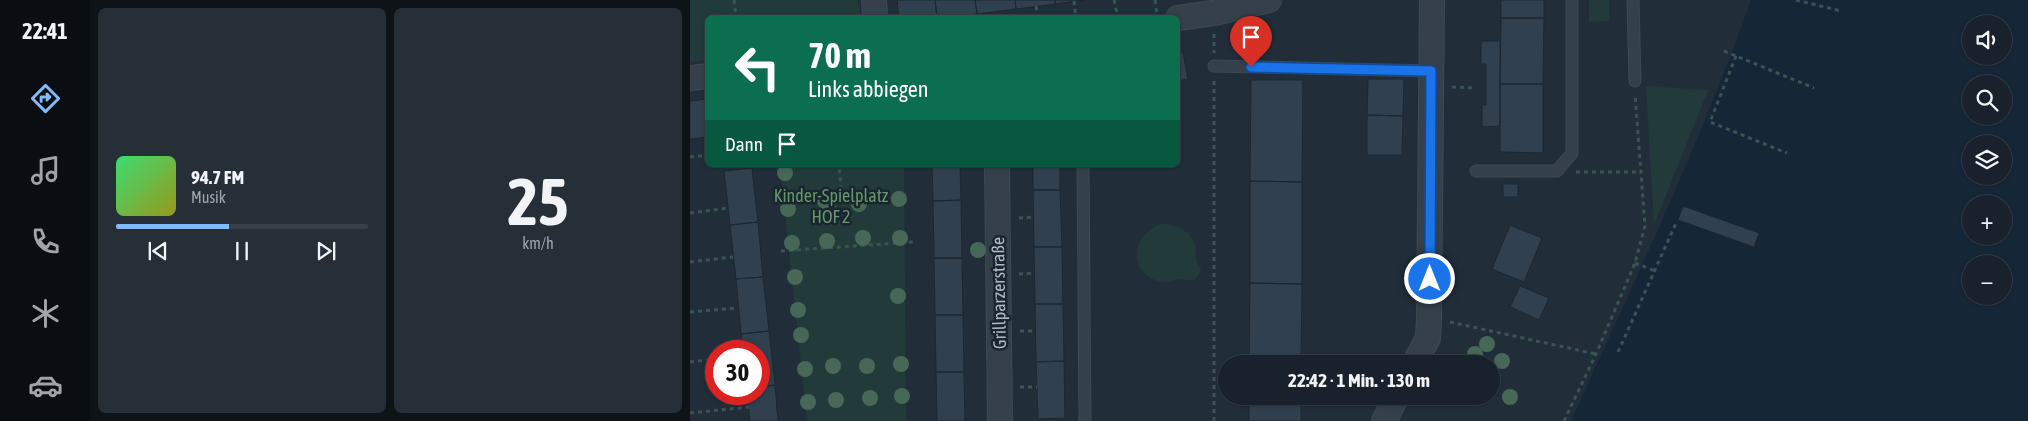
<!DOCTYPE html>
<html lang="de">
<head>
<meta charset="utf-8">
<style>
	:root { --surface:#19222c; --page:#262f38; --text:#f1f3f6; --muted:#9fa4a9; --line:#373f48; --accent:#82bbf9 }
	body { margin:0; font-family:"Asap Condensed",sans-serif; background:var(--page); color:var(--text); height:100vh; display:flex; flex-direction:column; font-size:19px; white-space:nowrap }
	* { box-sizing:border-box; margin:0 }
	p { font-size:16px; color:var(--muted) }
	.icon { flex:none; width:28px; height:28px; fill:none; stroke:currentColor; stroke-width:2; stroke-linecap:round; stroke-linejoin:round }
	.map { position:relative; flex:1; overflow:hidden }
	.panel { display:flex; flex-direction:column; gap:8px; padding:8px; background:#0e1318; width:600px }
	.panel>* { flex:none }
	.top-card { position:absolute; left:15px; top:15px; width:475px; height:152px; border-radius:8px; box-shadow:0 1px 4px #0004,0 0 0 1px var(--line); background:#0b6e4f; color:#fff; overflow:hidden }
	.controls { position:absolute; left:1272px; top:15px; display:grid; gap:10px }
	.controls a { display:grid; place-items:center; width:50px; height:50px; border-radius:50%; background:var(--surface); box-shadow:0 1px 4px #0004,0 0 0 1px var(--line); font-size:25px }
	.speed { position:absolute; left:15px; top:340px; display:flex; gap:10px; font-size:25px; font-weight:700; text-align:center }
	.speed>* { display:grid; place-content:center; width:65px; height:65px; border-radius:50%; background:var(--surface); box-shadow:0 1px 4px #0004,0 0 0 1px var(--line); line-height:1 }
	.speed .limit { border:8px solid #d22; background:#fff; color:#111 }
	.pin { position:absolute; display:grid; place-items:center; width:42px; height:42px; color:#fff; margin:-51px -21px; border-radius:50% 50% 50% 0; rotate:-45deg; box-shadow:0 0 5px #0007 }
	.pin .icon { rotate:45deg }
	.me { position:absolute; width:55px; margin:-28px; rotate:0deg; stroke-linejoin:round; filter:drop-shadow(0 0 4px #0008) }
	.turn { display:flex; align-items:center; gap:18px; height:105px; padding:0 20px; font-size:22px }
	.turn .icon { width:65px; height:65px; stroke-width:2.5 }
	.turn b { display:block; font-size:35px; line-height:42px }
	.then { display:flex; align-items:center; height:48px; padding:0 20px; background:#0003; gap:10px; font-size:19px }
	.panel .widget { flex:1; display:flex; flex-direction:column; justify-content:center; gap:8px; min-width:0; padding:0 18px; border-radius:8px; background:var(--page) }
	.panel .dial { align-items:center; gap:0 }
	.dial b { font-size:65px; line-height:1 }
	.song { display:flex; align-items:center; gap:15px }
	.cover { width:60px; height:60px; border-radius:8px; background:linear-gradient(135deg,hsl(140 70% 55%),hsl(60 70% 35%)) }
	.played { height:5px; border-radius:2px; background:linear-gradient(90deg,var(--accent) 45%,var(--line) 45%) }
	.keys { display:flex; justify-content:space-around; direction:ltr }
	.panel .tiles { flex:1; display:grid; gap:8px; grid-template-columns:repeat(2,1fr) }
	.trip { position:absolute; left:528px; top:355px; width:282px; height:50px; border-radius:25px; background:var(--surface); box-shadow:0 1px 4px #0004,0 0 0 1px var(--line); font-weight:700; line-height:50px; text-align:center }
	main { display:flex; flex:1; min-height:0 }
	.tab-bar { display:flex; flex-direction:column; width:90px; justify-content:space-around; align-items:center; background:#0a0e12; color:var(--muted) }
	.tab-bar .icon { width:35px; height:35px }
	.tab-bar .active { color:var(--accent) }
	.tab-bar b { font-size:22px; color:var(--text) }
	.map>svg:first-child { display:block }
</style>
</head>
<body>
<main>
<nav class="tab-bar">
<b>22:41</b>
<svg class="icon active" aria-label="directions" viewBox="0 0 24 24"><path d="M12 3l9 9-9 9-9-9zM9 14v-3h6M13 9l2 2-2 2"/></svg>
<svg class="icon" aria-label="music" viewBox="0 0 24 24"><path d="M9 18V5l10-2v13"/><circle cx="6" cy="18" r="3"/><circle cx="16" cy="16" r="3"/></svg>
<svg class="icon" aria-label="phone" viewBox="0 0 24 24"><path d="M5 4h4l2 5-3 2q2 4 5 5l2-3 5 2v4C11 20 4 13 5 4z"/></svg>
<svg class="icon" aria-label="climate" viewBox="0 0 24 24"><path d="M12 3v18M4 7l16 10M4 17L20 7"/></svg>
<svg class="icon" aria-label="car" viewBox="0 0 24 24"><path d="M5 17H2v-5l4-1 3-4h7l3 4 3 1v5h-3M9 17h6M6 11h13"/><circle cx="7" cy="17" r="2"/><circle cx="17" cy="17" r="2"/></svg>
</nav>
<section class="panel">
<div class="tiles">
<div class="widget">
<div class="song"><i class="cover"></i><div><b>94.7 FM</b><p>Musik</p></div></div>
<div class="played"></div>
<div class="keys"><svg class="icon" aria-label="previous" viewBox="0 0 24 24"><path d="M18 5L8 12l10 7zM5 5v14"/></svg><svg class="icon" aria-label="pause" viewBox="0 0 24 24"><path d="M8 5v14M16 5v14"/></svg><svg class="icon" aria-label="next" viewBox="0 0 24 24"><path d="M6 5l10 7-10 7zM19 5v14"/></svg></div>
</div>
<div class="widget dial"><b>25</b><p>km/h</p></div>
</div>
</section>
<div class="map">
<svg width="1338" height="421" viewBox="0 0 1338 421">
	<rect width="100%" height="100%" fill="#212e3a"/>
	<path fill="#233a3b" d="M0 0H168L170 17 18 18 17 60 0 62Z
		M899 0H919V21L899 22Z
		M956 86 1018 90 964 225Z
		M90 165H214L216 421H117Z
		M471 224C488 224 504 232 506 251 506 253 505 256 506 259 507 263 510 265 511 270L506 279C500 282 497 279 491 279 481 280 478 285 465 280 436 268 444 234 471 224Z"/>
	<path fill="#152637" fill-rule="evenodd" d="M1061 0H1338V421H881C944 282 1010 144 1061 0ZM1281 24H1314V56H1281ZM1281 84H1314V116H1281ZM1281 144H1314V176H1281ZM1281 204H1314V236H1281ZM1281 264H1314V296H1281Z"/>
	<path fill="#30404e" stroke="#1c2731" d="M207 0H245L247 18H209Z
		M245 0H285L287 14 247 18Z
		M285 0H325L326 9 287 14Z
		M325 0H365V4L326 9Z
		M365 0H394L365 4Z
		M854 0V18H811V0Z
		M811 18H854L853 84H810Z
		M791 41H810V126L792 127V105H796V64H791Z
		M493 52 498 79 488 81V53Z
		M678 79H714L713 116 677 115Z
		M561 80H613L612 182 560 181Z
		M810 84H853V153L810 152Z
		M18 99V137L0 139V101Z
		M677 115 713 116 712 155H677Z
		M242 165H270L271 200 243 201Z
		M343 165H370V190H343Z
		M62 168 68 222 40 225 34 171Z
		M560 181 612 182V284L560 283Z
		M813 184H828V197H813Z
		M343 190H370L372 247H344Z
		M271 200 272 258H244L243 201Z
		M993 206 1069 233 1064 247 988 220Z
		M68 222 73 277 46 279 40 225Z
		M820 225 852 238 834 282 802 269Z
		M344 247H372L373 304H345Z
		M244 258H272L273 315H245Z
		M73 277 79 331 51 334 46 279Z
		M560 283 612 284 611 364H559Z
		M830 286 859 298 849 320 820 307Z
		M345 304H373L374 361 346 362Z
		M245 315H273L274 372H246Z
		M79 331 85 385 69 387V351H53L51 334Z
		M374 361 375 418 348 419 346 362Z
		M246 372H274L275 421H247Z
		M85 385 88 421H60L57 394H69V387Z
		M559 396H611V421H559Z"/>
	<g fill="none" stroke-linecap="round" stroke-linejoin="round">
		<g stroke="#3e4953" stroke-width="13">
			<path id="service" d="M943 0 945 81
				M524 66 741 71
				M393 165 395 421
				M786 171H867L882 153V0"/>
		</g>
		<g stroke="#3e4953" stroke-width="26">
			<path id="minor" d="M184 0 185 18
				M488 18 524 13 579 0
				M0 78 18 76
				M307 165 310 421
				M724 364 738 338 739 318 742 0
				M694 421 707 396"/>
		</g>
		<path stroke="#3c5353" stroke-width="3" stroke-dasharray="4 4" stroke-linecap="butt" d="M44 0 46 18
			M424 0 428 18
			M465 0 467 14
			M1106 0 1151 11
			M384 1 386 18
			M346 6 348 18
			M266 17V18
			M306 18V12
			M524 34V53
			M1034 51 1124 88
			M1046 56 1020 122 1097 153
			M762 87 786 88
			M0 157 18 155
			M886 172H950
			M145 210 144 194 151 188 149 165
			M0 213 38 208
			M329 218 344 217
			M91 251 223 242
			M0 262 43 257
			M945 263 965 271
			M329 274 345 273
			M0 312 48 308
			M760 322 906 354
			M330 331H346
			M928 352 987 221
			M0 362 26 359
			M330 387H347
			M0 413 59 407
			M524 421V79
			M874 421 906 354 945 263 955 226 945 94"/>
		<use href="#service" stroke="#35404a" stroke-width="11"/>
		<use href="#minor" stroke="#35404a" stroke-width="24"/>
	</g>
	<g fill="#476856">
		<circle cx="95" cy="173" r="8"/>
		<circle cx="209" cy="199" r="8"/>
		<circle cx="135" cy="201" r="8"/>
		<circle cx="169" cy="204" r="8"/>
		<circle cx="98" cy="209" r="8"/>
		<circle cx="173" cy="238" r="8"/>
		<circle cx="210" cy="238" r="8"/>
		<circle cx="137" cy="241" r="8"/>
		<circle cx="102" cy="243" r="8"/>
		<circle cx="288" cy="250" r="8"/>
		<circle cx="105" cy="277" r="8"/>
		<circle cx="208" cy="296" r="8"/>
		<circle cx="108" cy="310" r="8"/>
		<circle cx="111" cy="335" r="8"/>
		<circle cx="797" cy="344" r="8"/>
		<circle cx="785" cy="354" r="8"/>
		<circle cx="812" cy="361" r="8"/>
		<circle cx="211" cy="364" r="8"/>
		<circle cx="143" cy="366" r="8"/>
		<circle cx="177" cy="366" r="8"/>
		<circle cx="115" cy="369" r="8"/>
		<circle cx="212" cy="396" r="8"/>
		<circle cx="820" cy="397" r="8"/>
		<circle cx="180" cy="398" r="8"/>
		<circle cx="146" cy="400" r="8"/>
		<circle cx="118" cy="402" r="8"/>
	</g>
	<g fill="none" stroke-linecap="round" stroke-linejoin="round">
		<g stroke="#114b97" stroke-width="12">
			<path id="route" d="M561 67 741 71 740 279"/>
		</g>
		<use href="#route" stroke="#1a73e8" stroke-width="9"/>
	</g>
	<g text-anchor="middle" stroke-width="5" stroke-linejoin="round" paint-order="stroke">
		<g font-size="18" fill="#66976d" stroke="#1a252f">
			<text x="141" y="202">Kinder-Spielplatz<tspan x="141" dy="21">HOF 2</tspan></text>
		</g>
		<g font-size="18" fill="#b0bac6" stroke="#1a252f">
			<text transform="translate(309 293) rotate(-91)" y="6">Grillparzerstraße</text>
		</g>
	</g>
</svg>
<div class="controls">
<a><svg class="icon" aria-label="sound" viewBox="0 0 24 24"><path d="M4 9h4l5-4v14l-5-4H4zM17 9q2 3 0 6"/></svg></a>
<a><svg class="icon" aria-label="search" viewBox="0 0 24 24"><circle cx="10" cy="10" r="6"/><path d="M15 15l6 6"/></svg></a>
<a><svg class="icon" aria-label="layers" viewBox="0 0 24 24"><path d="M12 4l9 5-9 5-9-5zM3 14l9 5 9-5"/></svg></a>
<a>+</a>
<a>−</a>
</div>
<div class="speed"><div class="limit">30</div></div>
<div class="pin" style="left:561px;top:67px;background:#d93025"><svg class="icon" aria-label="arrive" viewBox="0 0 24 24"><path d="M6 21V4h12l-3 4 3 4H6"/></svg></div>
<svg class="me" style="left:740px;top:279px" viewBox="-20 -20 40 40"><circle r="17" fill="#1a73e8" stroke="#fff" stroke-width="3"/><path d="M0-11L8 9 0 5-8 9z" fill="#fff"/></svg>
<div class="trip">22:42 · 1 Min. · 130 m</div>
<div class="top-card">
<div class="turn"><svg class="icon" aria-label="left" viewBox="0 0 24 24"><path d="M17 20v-9H6M10 6l-5 5 5 5"/></svg><div><b>70 m</b>Links abbiegen</div></div>
<div class="then">Dann<svg class="icon" aria-label="arrive" viewBox="0 0 24 24"><path d="M6 21V4h12l-3 4 3 4H6"/></svg></div>
</div>
</div>
</main>
</body>
</html>
